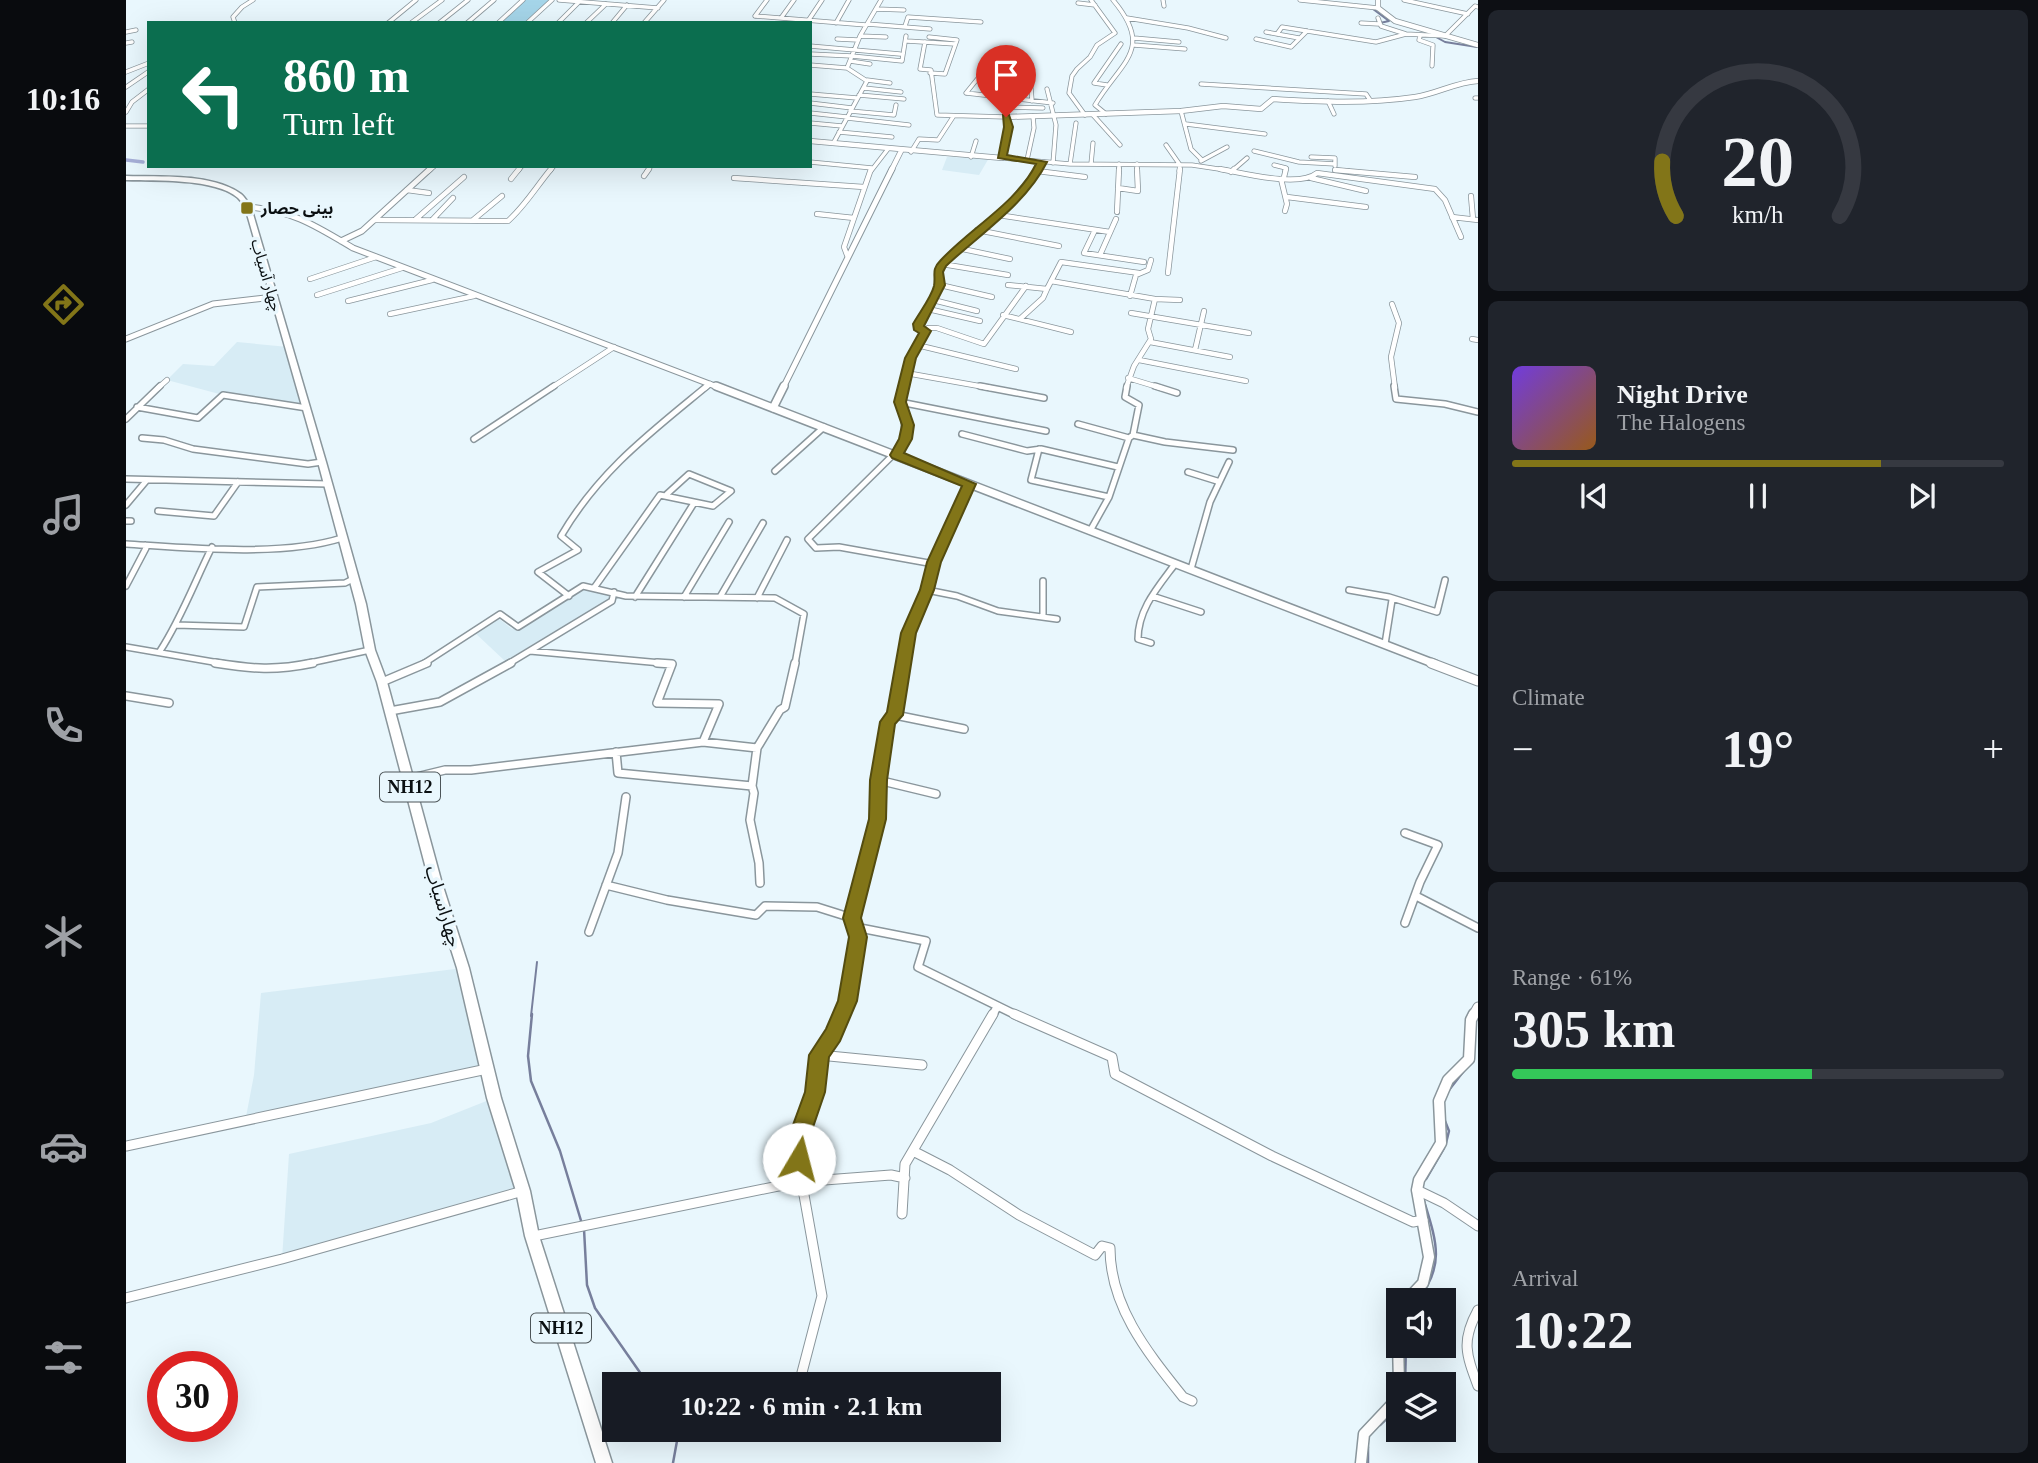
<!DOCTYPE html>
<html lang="en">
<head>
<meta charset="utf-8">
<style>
	:root { --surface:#171b24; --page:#20242c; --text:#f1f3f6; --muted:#9ea1a6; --line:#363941; --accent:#827518 }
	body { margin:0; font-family:"Times New Roman","Noto Sans Arabic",serif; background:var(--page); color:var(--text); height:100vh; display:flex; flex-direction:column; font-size:26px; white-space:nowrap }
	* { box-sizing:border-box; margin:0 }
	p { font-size:23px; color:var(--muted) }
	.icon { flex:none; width:38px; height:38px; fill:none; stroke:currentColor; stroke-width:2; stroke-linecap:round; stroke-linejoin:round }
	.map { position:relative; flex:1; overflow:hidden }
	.panel { display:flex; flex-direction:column; gap:10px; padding:10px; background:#0d0f14; width:560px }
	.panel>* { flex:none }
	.guide { position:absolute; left:21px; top:21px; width:665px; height:147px; border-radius:0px; box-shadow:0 7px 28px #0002; background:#0b6e4f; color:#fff; overflow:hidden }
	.tools { position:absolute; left:1260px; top:1288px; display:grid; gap:14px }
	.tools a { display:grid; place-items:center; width:70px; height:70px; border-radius:0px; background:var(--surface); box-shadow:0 7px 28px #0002; font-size:35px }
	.speed { position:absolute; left:21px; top:1351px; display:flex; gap:14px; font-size:35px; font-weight:700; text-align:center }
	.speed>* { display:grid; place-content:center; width:91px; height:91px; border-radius:50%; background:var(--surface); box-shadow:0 7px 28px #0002; line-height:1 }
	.speed .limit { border:10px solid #d22; background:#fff; color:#111 }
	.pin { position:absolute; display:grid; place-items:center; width:60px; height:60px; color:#fff; margin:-72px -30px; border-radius:50% 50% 50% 0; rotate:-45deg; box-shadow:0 0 7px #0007 }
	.pin .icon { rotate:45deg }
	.me { position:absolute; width:77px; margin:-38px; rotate:8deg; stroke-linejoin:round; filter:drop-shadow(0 0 5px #0008) }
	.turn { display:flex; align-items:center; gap:24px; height:147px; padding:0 21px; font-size:32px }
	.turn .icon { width:91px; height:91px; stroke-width:2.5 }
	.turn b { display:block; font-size:49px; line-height:60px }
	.big { font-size:52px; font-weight:800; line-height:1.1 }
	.panel .widget { flex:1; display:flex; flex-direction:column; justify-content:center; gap:10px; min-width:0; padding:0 24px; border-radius:10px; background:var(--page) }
	.panel .dial { align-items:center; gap:0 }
	.dial svg { height:182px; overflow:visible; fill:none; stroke:var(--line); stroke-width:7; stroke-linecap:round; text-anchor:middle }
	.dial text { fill:var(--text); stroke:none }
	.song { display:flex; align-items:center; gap:21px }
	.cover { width:84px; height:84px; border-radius:10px; background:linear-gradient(135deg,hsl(260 70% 55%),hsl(30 70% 35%)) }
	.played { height:7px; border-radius:4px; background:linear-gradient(90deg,var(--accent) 75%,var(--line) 75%) }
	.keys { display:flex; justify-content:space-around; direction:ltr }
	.heat { display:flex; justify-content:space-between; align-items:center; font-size:38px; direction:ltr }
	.charge { height:10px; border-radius:5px; background:linear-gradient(90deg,#34c759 61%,var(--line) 0) }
	.trip { position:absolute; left:476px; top:1372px; width:399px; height:70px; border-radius:0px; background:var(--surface); box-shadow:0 7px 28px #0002; font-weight:800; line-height:70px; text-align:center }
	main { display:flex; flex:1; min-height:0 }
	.menu { display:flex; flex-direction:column; width:126px; justify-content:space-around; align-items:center; background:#090b0e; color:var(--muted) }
	.menu .icon { width:49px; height:49px }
	.menu .on { color:var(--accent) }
	.menu b { font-size:32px; color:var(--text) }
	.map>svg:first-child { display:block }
</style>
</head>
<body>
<main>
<nav class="menu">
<b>10:16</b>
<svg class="icon on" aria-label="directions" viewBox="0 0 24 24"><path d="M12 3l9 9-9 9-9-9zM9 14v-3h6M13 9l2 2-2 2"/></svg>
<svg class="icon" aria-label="music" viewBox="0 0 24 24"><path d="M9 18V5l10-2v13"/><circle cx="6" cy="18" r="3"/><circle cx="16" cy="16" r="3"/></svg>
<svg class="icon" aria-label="phone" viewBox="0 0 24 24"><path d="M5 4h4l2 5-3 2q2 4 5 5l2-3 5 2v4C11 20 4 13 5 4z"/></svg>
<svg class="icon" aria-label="climate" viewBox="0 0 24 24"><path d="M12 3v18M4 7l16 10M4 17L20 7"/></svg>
<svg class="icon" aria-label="car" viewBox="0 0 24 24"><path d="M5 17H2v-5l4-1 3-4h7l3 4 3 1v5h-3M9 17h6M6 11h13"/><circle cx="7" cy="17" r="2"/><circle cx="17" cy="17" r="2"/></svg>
<svg class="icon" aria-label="filters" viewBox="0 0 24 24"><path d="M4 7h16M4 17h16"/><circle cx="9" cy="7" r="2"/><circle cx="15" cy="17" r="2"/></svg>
</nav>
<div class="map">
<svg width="1352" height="1463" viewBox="0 0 1352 1463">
	<rect width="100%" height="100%" fill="#e9f7fd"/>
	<path fill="#d7ecf5" d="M821 157 863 158 853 175 816 170Z
		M111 342 162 347 181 408 97 395 41 380 57 364 88 366Z
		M450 587 487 597 379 661 348 632 372 618 386 629 436 600Z
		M337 968 361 1069 119 1122 128 1075 135 993Z
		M368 1098 397 1191 156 1259 163 1154 305 1123Z"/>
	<path fill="#a5d5e9" d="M397 0H426L401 23H372Z"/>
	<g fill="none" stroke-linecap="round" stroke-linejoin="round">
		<path stroke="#777f9c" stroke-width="2" d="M1247 9 1263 21 1254 23
			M1310 37 1319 42 1351 47
			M405 1016 411 962"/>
		<path stroke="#777f9c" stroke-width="2.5" d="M406 1014 402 1056 405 1081 434 1151 456 1224
			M1323 1090 1337 1072
			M1319 1121 1323 1131 1320 1143
			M1300 1179 1318 1148
			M458 1229 461 1285 469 1308 522 1384
			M1291 1300C1320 1266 1310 1240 1298 1201
			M1279 1384 1280 1346
			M1254 1425 1272 1408
			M1242 1447V1463
			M547 1463 553 1430"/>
		<path stroke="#a6afd8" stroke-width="3.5" d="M0 160 17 162"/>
		<g stroke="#8a969c" stroke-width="5">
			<path id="minor-far4" d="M433 0 532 8
				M1037 0 1038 6
				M1174 0 1252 8
				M1278 0 1342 14
				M952 3 969 5
				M750 9 778 10
				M629 16 740 25
				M629 16 641 0
				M655 18 668 0
				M1001 18 1062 28 1100 38
				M1252 18 1255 26 1280 34 1319 36 1349 6 1352 7
				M682 21 696 0
				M109 23 107 17 116 7 127 0
				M262 23 290 0
				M285 23 316 0
				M313 23 342 0
				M341 23 368 0
				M372 23 397 0
				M401 23 426 0
				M432 23 453 2
				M460 23 480 4
				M486 23 501 5
				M518 23 538 0
				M710 23 723 0
				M1235 23 1253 24
				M741 24 804 29
				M779 26 782 17 855 22
				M0 32 10 30
				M1140 32 1173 38
				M1151 34 1156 27 1250 42 1280 34
				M734 36 760 37
				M1294 36 1293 40 1307 45 1306 66
				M803 37 831 40 819 74 804 73
				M1008 38 1053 42
				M711 39 732 40
				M1130 39 1165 47 1181 31
				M781 41 829 44
				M799 42 794 69 805 70 811 115 880 117
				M0 43 6 42
				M1008 45 1059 49
				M684 46 774 54
				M684 54 726 56
				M726 56 776 61 780 36
				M724 61 744 64
				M684 65 721 68
				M0 72 23 63
				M741 80 764 83
				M1075 84 1240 94 1244 100
				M981 85 968 83 995 44
				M0 87 22 72
				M738 88 775 92
				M905 88 906 101
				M921 89 930 125 927 163
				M840 93 927 103
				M840 93 870 56
				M684 94 731 98
				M733 95 778 99
				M1349 98H1352
				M885 99 895 68
				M1202 101 1208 114
				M684 103 726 108
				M884 107 917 108
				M724 111 768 115 770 105
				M1055 111 1065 149 1075 159
				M0 112 6 102 23 89
				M684 113 721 117
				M980 114 969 105C995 61 1029 50 987 0
				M959 115 943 93 946 76 951 69 964 57 971 45 989 33 965 0
				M967 115 994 145
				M721 118 783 125
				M684 123 716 126
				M1060 124 1139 134
				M0 126H23
				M713 132 766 137
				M708 142 741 81 721 68 734 36 755 0
				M1040 145 1054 165 1053 171
				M1128 151 1173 162 1209 164
				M785 152 793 139 812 140 827 117
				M845 157 850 141
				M1185 157 1209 158V166
				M876 158 944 164 1066 165 1106 171
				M901 160 908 128 907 116
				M1075 161 1101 147
				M684 162 746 168
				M944 164 950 123
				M965 164 967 143
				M1011 164V171
				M1148 165 1160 168 1159 171
				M1209 170 1223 171
				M392 171 396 166
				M424 171 428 166
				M521 171 525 166
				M745 171 762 149
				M911 171 916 162
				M993 171V164
				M1106 171 1121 158"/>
		</g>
		<g stroke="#8a969c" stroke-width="6">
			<path id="minor-far3" d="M1094 169C1117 173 1173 188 1191 173L1309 189 1319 200 1335 237
				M1209 170 1289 177
				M911 171 959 177
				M1105 172 1108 169
				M518 176 523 169
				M1158 177 1160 169
				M608 178 738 187
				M1185 178 1240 191
				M385 179 393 169
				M1155 179 1161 204 1159 211
				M992 188 1012 191 1011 169
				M281 190 303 193
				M1345 196 1347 219
				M1161 197 1240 207
				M991 212 993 169
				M691 214 728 218
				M872 215 984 232
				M1326 217 1352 220
				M290 219 338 177
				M307 219 327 198
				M249 220 382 221C399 206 410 187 425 169
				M347 220 376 196
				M851 230 933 246
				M969 230 958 253 1018 262
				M832 248 884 259
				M721 255 718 247 745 169
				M974 255 990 219
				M816 264 882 275
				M1042 273 1054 169
				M184 279 250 257
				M925 281 1029 299 1022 329 1025 339 1008 366 1000 388
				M814 285 866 297
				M882 285 921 289 935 262 1013 273
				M191 295 276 268
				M1004 296 1010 275 1022 270 1025 260
				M1029 299 1054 300
				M807 300 851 311
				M222 301 306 280
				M1266 304 1273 323 1265 357 1269 388
				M802 309 854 321
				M1005 313 1123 333
				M264 314 348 296
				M877 315 945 332
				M894 319 917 298 921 289
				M799 332 802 328H811L858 344 900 286
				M1346 339 1352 340
				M1024 342 1104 357
				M791 345 890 369
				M1069 350 1078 311
				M1013 360 1120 381
				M780 373 864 388
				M1002 378 1035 388
				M32 388 41 380
				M425 388 488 347
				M579 388 584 384
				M776 388 782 366 799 332 792 327 793 324 814 285 812 272 831 248 883 204 912 169"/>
		</g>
		<g stroke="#8a969c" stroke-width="8">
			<path id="minor-far2" d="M854 386 918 398
				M1029 386 1051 393
				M1268 386 1270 399 1319 404 1352 412
				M774 402 920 431
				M11 407 72 418 97 395 181 408
				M0 419 34 386
				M952 424 1003 438
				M836 434 901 451 915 449 992 467
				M1007 435 1039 442 1107 450
				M16 438 38 440 67 449 182 464 196 462
				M348 439 428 386
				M913 449 905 480 983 497
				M768 454 682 539 690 548 713 547 808 564
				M770 455C788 430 772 414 776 386
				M649 471 698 427
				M1062 472 1091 481
				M0 479 202 484
				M0 505 21 480
				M32 511 88 516 112 482
				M0 521H5
				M964 531 983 497 1003 438 1007 435 1013 405 999 397 1001 386
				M0 544C63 548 156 557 216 538
				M1065 569 1084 502 1103 462
				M917 581V617
				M0 586 20 548 19 545
				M468 588 534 495 587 506 605 491 563 474 541 494
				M801 590 831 596 872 611 931 619
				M1223 590 1263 597 1311 612 1319 580
				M443 596 412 572 452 550 435 536C473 471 524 433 581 386
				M1026 596 1075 612
				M509 597 568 503
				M558 597 603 522
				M594 597 637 523
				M631 598 661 540
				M50 625 118 627 131 587 219 583 227 579
				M1025 643 1012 639C1012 609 1032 587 1049 564
				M1259 644 1266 600
				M0 647 99 664
				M34 651C55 619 69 581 86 547
				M404 651 546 664
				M179 664 244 650
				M297 664 374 614 392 627 457 586 500 596 649 598 678 614 669 664
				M382 664 486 601 488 592
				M777 664 782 633 801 590 808 562 844 484"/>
		</g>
		<g stroke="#8a969c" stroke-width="10">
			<path id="minor-far1" d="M89 663C128 669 148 671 187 663
				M531 663 546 664 531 703 593 704 577 742
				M256 682 301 663
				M0 696 43 703
				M264 711 314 702 385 663
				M769 715 838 729
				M490 752 492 773 626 786
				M282 779 319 770H345L577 742 631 748
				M752 780 810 794
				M1279 833 1312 845 1294 882 1279 923
				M634 883 633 863 624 820 628 793 626 786 631 748 654 710 659 707 669 663
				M480 885 541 900 630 915 639 906 691 907 726 918
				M1290 896 1352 928
				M729 927 800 941 792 967 892 1016
				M463 932 492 853 500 797
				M715 1016 721 1001 732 937 726 918 751 819 752 780 762 722 769 715 777 663
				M866 1016 871 1007"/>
		</g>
		<g stroke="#8a969c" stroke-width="11">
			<path id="minor" d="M888 1014 986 1057 989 1074 1146 1156 1287 1222 1297 1220
				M693 1055 796 1065
				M0 1146 361 1069
				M787 1151 824 1170 893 1215 969 1255 976 1246 984 1248C984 1307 1022 1353 1057 1397L1066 1401
				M1291 1190 1318 1203 1352 1226
				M776 1214 779 1164 867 1014
				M408 1236 672 1182 765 1175 779 1178
				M0 1298 156 1259 397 1191
				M1352 1310C1335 1341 1340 1354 1352 1386
				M673 1384 696 1296 678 1195 672 1182 674 1136 689 1092 693 1055 707 1035 716 1014"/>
		</g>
		<g stroke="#8a969c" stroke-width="6">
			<path id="tertiary-far4" d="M1252 0V8L1269 21 1352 45
				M684 141 876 158 883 127 880 117 1055 111 1097 106 1135 109 1147 99C1194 102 1242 104 1289 97 1311 94 1330 82 1352 81
				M302 171 308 166
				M765 171 775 151"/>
		</g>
		<g stroke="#8a969c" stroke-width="7">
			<path id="tertiary-far3" d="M122 207C166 210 190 226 227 248L594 388
				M215 241 236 231 304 169
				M0 339 87 304 148 297
				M657 388 766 169"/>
		</g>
		<g stroke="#8a969c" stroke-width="10">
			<path id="tertiary-far2" d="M590 386 1309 664
				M647 408 658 386"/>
		</g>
		<g stroke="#8a969c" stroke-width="11">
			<path id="tertiary-far1" d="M1305 663 1352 681
				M1347 1016 1352 1007"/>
		</g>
		<g stroke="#8a969c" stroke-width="13">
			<path id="tertiary" d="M1281 1300 1297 1283 1303 1257 1291 1190 1293 1180 1315 1143 1313 1101 1322 1080 1343 1059 1345 1020 1348 1014
				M1272 1342 1273 1384
				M1235 1463 1238 1434 1272 1398"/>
		</g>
		<g stroke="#8a969c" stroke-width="3">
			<path id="trunk" d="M0 176C33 177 87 173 115 194 119 197 122 203 125 207L200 462 240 604 249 650 261 682 315 880 343 968 375 1098 404 1191 413 1236 486 1463H470L399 1236 390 1191 361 1098 331 968 303 880 251 682 239 650 230 604 192 462 119 207C117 204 115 201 112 198 90 178 29 181 0 180Z"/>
		</g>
		<use href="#minor-far4" stroke="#fff" stroke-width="3.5"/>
		<use href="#minor-far3" stroke="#fff" stroke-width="4.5"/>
		<use href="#minor-far2" stroke="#fff" stroke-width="5"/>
		<use href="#minor-far1" stroke="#fff" stroke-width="7"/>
		<use href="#minor" stroke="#fff" stroke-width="9"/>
		<use href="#tertiary-far4" stroke="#fff" stroke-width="4.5"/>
		<use href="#tertiary-far3" stroke="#fff" stroke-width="5"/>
		<use href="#tertiary-far2" stroke="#fff" stroke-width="7"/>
		<use href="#tertiary-far1" stroke="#fff" stroke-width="9"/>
		<use href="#tertiary" stroke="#fff" stroke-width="10"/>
		<use href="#trunk" fill="#fff" fill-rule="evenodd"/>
	</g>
	<path fill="#827518" stroke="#544c10" stroke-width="2" d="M877 115H883L887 127 881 155 921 162C900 204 854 234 820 266L817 272 819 285 798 326 805 331 790 358 780 402 788 425 786 439 778 453 850 484 815 562 808 590 790 633 777 715 769 724 761 780 760 819 735 918 741 937 731 1001 714 1041 703 1057 699 1092 684 1136 680 1166 673 1169 665 1166 662 1159 663 1136 679 1092 683 1055 700 1029 712 1001 723 937 717 918 743 819 744 780 754 722 761 712 775 633 794 590 801 562 836 486 766 458 764 455 773 439 776 425 768 402 779 358 793 333 788 330 787 324C793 313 805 298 808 286 810 275 805 270 814 261 843 229 891 203 910 164L872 158 878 127Z"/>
	<rect fill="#827518" stroke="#e9f7fd" stroke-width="2.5" x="114" y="201" width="14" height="14" rx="3.5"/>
	<g text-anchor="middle" stroke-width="7" stroke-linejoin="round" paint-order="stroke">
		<g font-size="16" font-weight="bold" fill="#0a0f11" stroke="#e9f7fd" text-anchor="start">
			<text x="135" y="214">بینی حصار</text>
		</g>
		<g font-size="16" fill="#0a0f11" stroke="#e9f7fd">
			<text transform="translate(141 275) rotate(74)" y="6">چهار آسیاب</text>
		</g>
		<g fill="#e9f7fd" stroke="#4d5558" stroke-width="2">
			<rect x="254" y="772.5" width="60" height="29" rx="5"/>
			<rect x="405" y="1313.5" width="60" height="29" rx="5"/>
		</g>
		<g font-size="18" font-weight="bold" fill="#0a0f11">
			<text x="284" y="793">NH12</text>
			<text x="435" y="1334">NH12</text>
		</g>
		<g font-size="19" fill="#0a0f11" stroke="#e9f7fd">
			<text transform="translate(318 906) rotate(73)" y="7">چهاراسیاب</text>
		</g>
	</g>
</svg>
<div class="tools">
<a><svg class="icon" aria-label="sound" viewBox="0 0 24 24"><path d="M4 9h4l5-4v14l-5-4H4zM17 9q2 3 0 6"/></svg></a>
<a><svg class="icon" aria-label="layers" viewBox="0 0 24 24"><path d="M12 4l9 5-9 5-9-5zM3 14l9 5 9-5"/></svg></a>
</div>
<div class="speed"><div class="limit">30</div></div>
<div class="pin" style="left:880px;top:117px;background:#d93025"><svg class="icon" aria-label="arrive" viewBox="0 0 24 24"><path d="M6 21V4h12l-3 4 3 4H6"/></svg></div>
<svg class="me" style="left:673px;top:1159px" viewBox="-20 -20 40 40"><circle r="19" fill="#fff"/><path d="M0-13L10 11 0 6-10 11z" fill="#827518"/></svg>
<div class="trip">10:22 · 6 min · 2.1 km</div>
<div class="guide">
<div class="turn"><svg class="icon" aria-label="left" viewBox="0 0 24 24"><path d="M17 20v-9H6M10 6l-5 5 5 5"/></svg><div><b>860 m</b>Turn left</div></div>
</div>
</div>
<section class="panel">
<div class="widget dial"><svg viewBox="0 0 100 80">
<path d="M14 69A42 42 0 1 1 86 69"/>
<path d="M14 69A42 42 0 0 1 8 45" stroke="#827518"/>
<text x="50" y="56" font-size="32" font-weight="700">20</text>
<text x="50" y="72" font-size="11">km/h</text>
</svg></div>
<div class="widget">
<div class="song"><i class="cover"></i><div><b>Night Drive</b><p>The Halogens</p></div></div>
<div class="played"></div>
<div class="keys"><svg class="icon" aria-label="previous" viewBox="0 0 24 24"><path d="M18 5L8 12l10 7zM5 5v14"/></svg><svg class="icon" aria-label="pause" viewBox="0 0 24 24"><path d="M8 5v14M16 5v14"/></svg><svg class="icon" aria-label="next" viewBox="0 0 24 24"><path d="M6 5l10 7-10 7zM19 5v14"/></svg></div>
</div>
<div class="widget"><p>Climate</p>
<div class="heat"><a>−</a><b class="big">19°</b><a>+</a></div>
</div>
<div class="widget"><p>Range · 61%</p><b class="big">305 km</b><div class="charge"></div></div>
<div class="widget"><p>Arrival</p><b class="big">10:22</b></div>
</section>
</main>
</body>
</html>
